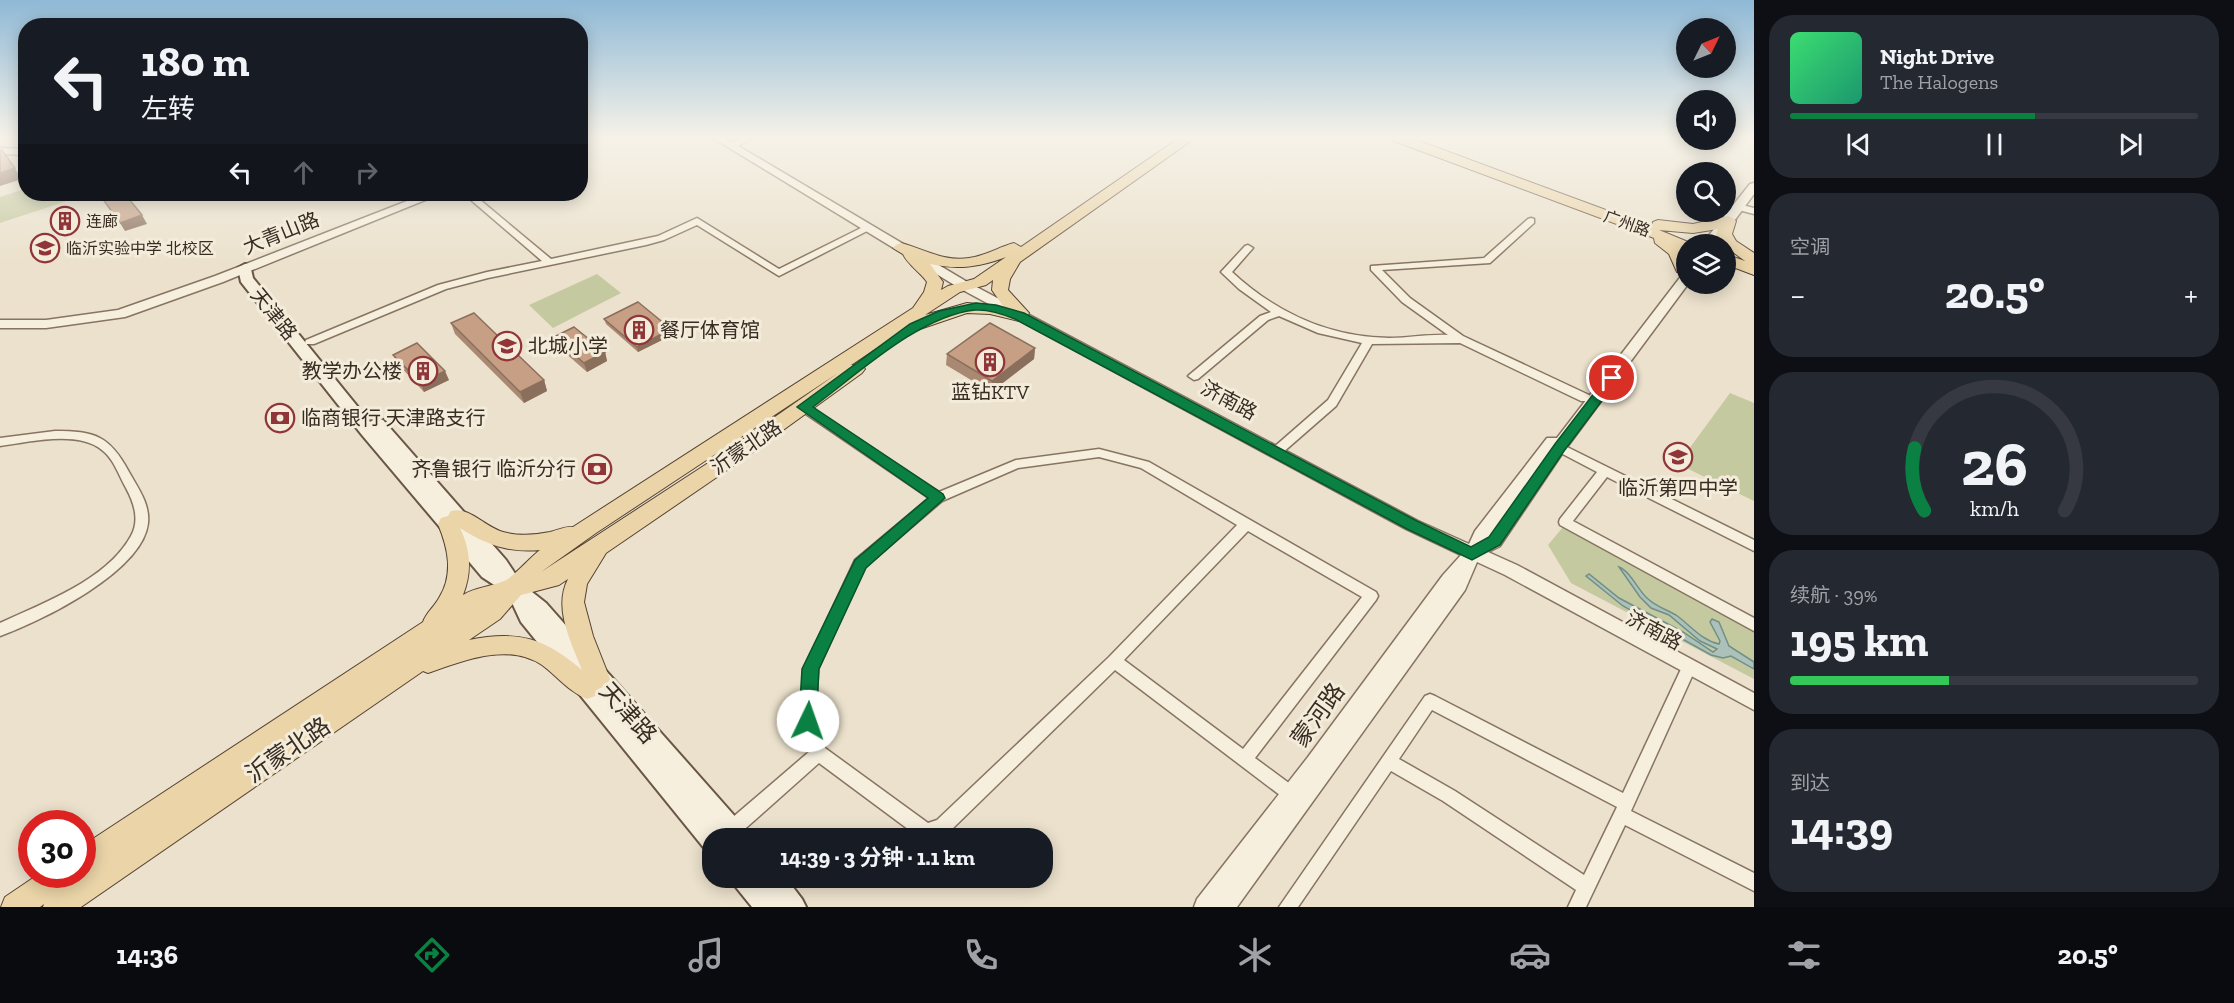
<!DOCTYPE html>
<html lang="zh">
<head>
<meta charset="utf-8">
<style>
	:root { --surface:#171b24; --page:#242831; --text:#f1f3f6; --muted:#9ea1a6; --line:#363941; --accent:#0b8043 }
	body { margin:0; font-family:"Zilla Slab","Noto Sans SC",serif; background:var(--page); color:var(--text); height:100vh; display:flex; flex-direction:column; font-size:22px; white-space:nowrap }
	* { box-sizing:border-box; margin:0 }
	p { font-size:20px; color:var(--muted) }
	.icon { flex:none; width:33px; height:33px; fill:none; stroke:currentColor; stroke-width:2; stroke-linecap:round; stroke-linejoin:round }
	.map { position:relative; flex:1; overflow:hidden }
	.drawer { display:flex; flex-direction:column; gap:15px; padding:15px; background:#0d0f14; width:480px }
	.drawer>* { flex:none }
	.hud { position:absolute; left:18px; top:18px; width:570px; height:183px; border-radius:24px; box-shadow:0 3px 15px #0003; background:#171b24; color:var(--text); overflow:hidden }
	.needle { width:39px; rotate:47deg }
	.fabs { position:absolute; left:1676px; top:18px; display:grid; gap:12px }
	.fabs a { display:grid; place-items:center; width:60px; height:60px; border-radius:50%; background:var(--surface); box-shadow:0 3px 15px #0003; font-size:30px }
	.speed { position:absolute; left:18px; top:810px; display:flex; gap:12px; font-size:30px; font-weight:700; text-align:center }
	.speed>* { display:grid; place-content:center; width:78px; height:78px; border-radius:50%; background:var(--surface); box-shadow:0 3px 15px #0003; line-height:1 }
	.speed .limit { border:9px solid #d22; background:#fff; color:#111 }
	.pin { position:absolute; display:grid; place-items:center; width:51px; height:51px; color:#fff; margin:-26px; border:3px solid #fff; border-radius:50%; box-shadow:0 2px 6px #0007 }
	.me { position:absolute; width:66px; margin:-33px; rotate:3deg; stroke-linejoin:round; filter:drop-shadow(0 0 4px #0008) }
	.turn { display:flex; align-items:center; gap:21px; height:126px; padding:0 24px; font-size:27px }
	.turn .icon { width:78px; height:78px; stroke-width:2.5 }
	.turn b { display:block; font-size:42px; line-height:51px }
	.lanes { display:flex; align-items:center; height:57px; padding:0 24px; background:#0003; justify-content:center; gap:30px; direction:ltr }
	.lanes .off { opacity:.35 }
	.big { font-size:45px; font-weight:700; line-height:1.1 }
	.drawer .tile { flex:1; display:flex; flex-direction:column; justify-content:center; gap:9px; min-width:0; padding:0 21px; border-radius:24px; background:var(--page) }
	.drawer .dial { align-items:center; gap:0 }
	.dial svg { height:156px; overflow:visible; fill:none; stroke:var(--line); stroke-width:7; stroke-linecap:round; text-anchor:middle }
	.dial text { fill:var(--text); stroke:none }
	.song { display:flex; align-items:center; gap:18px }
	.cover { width:72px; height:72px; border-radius:9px; background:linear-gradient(135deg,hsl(140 70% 55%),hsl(160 70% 35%)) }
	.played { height:6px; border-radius:3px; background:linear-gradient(90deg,var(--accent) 60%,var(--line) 60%) }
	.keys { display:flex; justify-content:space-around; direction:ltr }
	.heat { display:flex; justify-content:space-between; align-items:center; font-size:33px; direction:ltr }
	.charge { height:9px; border-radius:4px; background:linear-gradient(90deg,#34c759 39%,var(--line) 0) }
	.trip { position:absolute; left:702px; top:828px; width:351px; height:60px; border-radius:24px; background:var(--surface); box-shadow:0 3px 15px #0003; font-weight:700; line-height:60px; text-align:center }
	.tabs { display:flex; height:96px; justify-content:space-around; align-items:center; background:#090b0e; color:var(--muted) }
	.tabs .icon { width:42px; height:42px }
	.tabs .active { color:var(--accent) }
	.tabs b { font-size:27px; color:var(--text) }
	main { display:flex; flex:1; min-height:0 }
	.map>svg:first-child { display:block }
</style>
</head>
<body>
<main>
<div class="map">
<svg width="1754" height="907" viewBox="0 0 1754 907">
	<rect width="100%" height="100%" fill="#ebe1cc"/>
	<path fill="#c5c9a0" d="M25 189 26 194H63L67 201 0 223V197Z
		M597 274 621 293 553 328 529 305Z
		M1730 393 1754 403V501L1678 464Z
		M1563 527 1754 629V679L1571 583 1548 545Z"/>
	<path fill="#abc1ba" stroke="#728f87" stroke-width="1.5" d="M1619 567C1630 571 1638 590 1647 598 1656 607 1666 609 1676 615 1690 625 1701 640 1719 644L1720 641 1710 622 1712 619 1719 622 1729 646 1754 662V669L1731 656 1723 658 1711 655 1623 606 1586 576 1589 574 1619 598 1683 632 1713 652 1717 649 1700 641 1669 615 1651 608 1640 597Z"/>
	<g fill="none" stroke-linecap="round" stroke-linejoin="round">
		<g stroke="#877461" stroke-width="3">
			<path id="minor" d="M742 138H753L734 148 727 146Z
				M0 148 26 149V155L0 154Z
				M464 194H473L551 259 658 236 697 218 779 269 865 226 868 225 873 228 779 276 697 225 664 240 646 245 488 278 446 289 314 344H306L305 342 306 340 438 285 487 272 542 261Z
				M1738 204 1754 208V214L1735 209V205Z
				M1531 218 1534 219V223L1490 263 1382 270 1410 298 1463 336 1589 395 1591 398 1589 401H1581L1460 343 1372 344 1336 406 1281 454 1277 455 1271 451 1273 448 1328 400 1362 343 1318 333 1279 316 1268 320 1198 379 1194 380 1188 376 1260 316 1271 312 1239 289 1221 272 1245 246 1248 245 1253 248 1232 272C1275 312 1328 337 1389 338 1409 338 1428 334 1448 335L1402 302 1371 270V266L1484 258 1528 219Z
				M804 403 939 492 1016 460 1099 449 1149 462 1376 592 1378 596 1376 600 1255 758 1297 789 1299 794 1297 799 1291 802 1285 799 1115 670 948 833 931 838H920L819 763 738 835 732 837 726 835 724 829 726 823 810 751 800 721 804 669 855 560 929 498 800 410 798 407ZM1099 457 1141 468 1237 525 1109 657 937 820 928 823 825 748 816 721 818 669 865 567 942 501 1018 468ZM1248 531 1362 597 1243 749 1124 660Z
				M55 431C95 431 110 436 129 472 138 488 150 504 148 523 143 571 42 621 0 636V623C43 603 107 580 131 536 140 520 134 503 126 488 119 476 114 459 102 450 78 430 29 442 0 446V438Z
				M1559 443 1754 540V551L1607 477 1573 521 1754 618V631L1560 525 1559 522 1560 519 1597 472 1555 450 1553 447 1555 444Z
				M1687 666 1692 667 1694 672 1631 811 1754 873V891L1625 825 1586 907H1568L1576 890 1443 801 1391 771 1298 907H1279L1425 696 1430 694 1435 696 1623 793 1682 667ZM1432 710 1617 807 1584 875 1455 791 1399 759Z"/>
		</g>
		<g stroke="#877461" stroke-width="3">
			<path id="tertiary" d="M713 138H725L969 283 1418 521 1469 544 1475 531 1547 438H1557L1682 275 1686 274V284H1688L1564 451 1500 546 1488 552 1517 565 1754 693V710L1505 575 1477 562 1465 590 1237 907H1194L1197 899 1308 757 1443 575 1461 555 1406 529 961 289Z
				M1754 183V194L1718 243 1702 244 1750 184Z
				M425 194H440L223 282 125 317 46 328H0V320H46L118 310 215 276Z"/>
		</g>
		<g stroke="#695644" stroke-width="4">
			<path id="secondary" d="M245 264 250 265 253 278 370 422 377 418 383 420 506 560 522 584 546 603 747 830 750 838H725L721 834 723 838H712V851L704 848 521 622 508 594 482 577 362 435 241 282 238 268Z
				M731 878H758L760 881V878H786L802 899 806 907H752L735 886Z"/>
		</g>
		<g stroke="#564334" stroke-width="2">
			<path id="primary" d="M1179 138H1195L1020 262 1010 279 1008 290 1029 313 1025 320 1019 321 990 314 967 313 917 330 909 326 851 365H862L865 369 862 373 736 464 606 553 587 584 584 602 593 636 610 679 606 686 598 689 595 696 587 699C569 692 557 676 542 665 508 642 462 661 428 673L423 671 81 907H43L44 904 40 907H1L5 897 39 874H78L76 877 82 874V846L423 622C426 613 434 607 439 598 454 574 448 548 438 524L441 518 448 516 451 511C469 506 485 527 503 532 518 536 535 535 550 532 558 530 566 526 573 527L913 308 924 292 927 282C920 272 907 264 903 254L893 248 896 245 901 243C924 249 944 262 969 258 985 256 999 247 1014 243L1021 247ZM1006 257 974 279 948 286 941 290 943 282 930 264C958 270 980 267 1006 257ZM993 280 992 290 1003 306 967 303 925 315 960 292 986 285ZM838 373 722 454 541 572 596 533ZM460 528C486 545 510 553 540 550 530 557 513 578 504 581 490 587 476 587 463 595 472 572 471 551 460 528ZM568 579C553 608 571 642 582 670 545 638 517 630 469 640L500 619 521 595 559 585ZM485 604 484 605 433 639 484 605Z
				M1392 138H1411L1652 227 1653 222 1658 220 1693 224 1728 216 1733 218 1736 221 1732 234 1736 241 1754 253V275L1725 264V254L1745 261 1726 247 1716 234 1718 229 1693 233 1659 230 1693 244H1686V250L1681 248 1686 257V273L1677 272 1669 254 1655 243 1654 238 1394 141Z"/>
		</g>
		<use href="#minor" fill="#f6efde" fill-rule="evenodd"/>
		<use href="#tertiary" fill="#f6efde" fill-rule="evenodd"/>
		<use href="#secondary" fill="#f6efde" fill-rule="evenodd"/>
		<use href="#primary" fill="#ead4a8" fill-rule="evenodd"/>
	</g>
	<path fill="#aa8972" d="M604 319 671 329 672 335 638 352 606 324Z
		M451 323 544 380 547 391 524 403 455 334Z
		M554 337 605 352 607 361 587 372 556 345Z
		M1035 348 1034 359 991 392 946 365 947 354Z
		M393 355 449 380 424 392 397 363Z"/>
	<path fill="#8b6f5d" d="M2 150 22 179 0 186V173Z
		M142 215 147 224 125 231 120 223Z
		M671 329 672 335 638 352 637 347Z
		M1035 348 1034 359 991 392 992 381Z
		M605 352 607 361 587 372 584 363Z
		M445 371 449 380 424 392 421 383Z
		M544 380 547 391 524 403 520 392Z"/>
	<path fill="#c69f85" stroke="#8b6f5d" stroke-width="1.5" d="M0 150H2L15 168 0 173Z
		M115 194H125L142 215 120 223 102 198Z
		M638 302 671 329 637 347 604 319Z
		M474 313 544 380 520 392 451 323Z
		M990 323 1035 348 992 381 947 354Z
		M574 327 605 352 584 363 554 337Z
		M417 343 445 371 421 383 393 355Z"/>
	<linearGradient id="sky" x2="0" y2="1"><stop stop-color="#8fb9d6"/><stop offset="0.52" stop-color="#f6f2e8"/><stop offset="1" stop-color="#f6f2e8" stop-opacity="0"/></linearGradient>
	<rect width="1754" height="265" fill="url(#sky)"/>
	<path fill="#0b8043" stroke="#07532c" stroke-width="1.5" d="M976 303 996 305 1024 313 1417 521 1471 547 1489 537 1555 444 1608 375 1612 373 1619 378 1564 451 1500 545 1472 560 1407 529 1015 319C1003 314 989 309 975 310 919 316 858 374 813 407L943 494 945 498 866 568 819 669 816 721 814 726 808 729 802 726 799 721 802 669 855 560 928 498 797 407 910 324 939 311Z"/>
	<defs>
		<g id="building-ring" transform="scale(1.5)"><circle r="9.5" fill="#f3ecdb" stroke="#903639" stroke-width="1.5"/><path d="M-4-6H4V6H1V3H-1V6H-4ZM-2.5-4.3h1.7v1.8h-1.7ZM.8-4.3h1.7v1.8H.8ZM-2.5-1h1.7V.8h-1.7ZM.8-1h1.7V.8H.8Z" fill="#903639"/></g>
		<g id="school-ring" transform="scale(1.5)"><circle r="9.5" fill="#f3ecdb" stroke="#903639" stroke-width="1.5"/><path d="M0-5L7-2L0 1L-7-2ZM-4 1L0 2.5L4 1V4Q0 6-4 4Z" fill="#903639"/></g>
		<g id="bank-ring" transform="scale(1.5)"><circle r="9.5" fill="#f3ecdb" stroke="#903639" stroke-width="1.5"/><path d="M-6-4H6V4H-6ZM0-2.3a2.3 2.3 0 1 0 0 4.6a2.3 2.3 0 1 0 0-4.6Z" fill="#903639"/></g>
	</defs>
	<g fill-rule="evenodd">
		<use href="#building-ring" x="65" y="221"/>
		<use href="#school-ring" x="45" y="248"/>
		<use href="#building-ring" x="639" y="330"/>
		<use href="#school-ring" x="507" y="346"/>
		<use href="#building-ring" x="990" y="362"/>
		<use href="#building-ring" x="423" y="371"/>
		<use href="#bank-ring" x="280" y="418"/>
		<use href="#school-ring" x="1678" y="457"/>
		<use href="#bank-ring" x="597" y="469"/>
	</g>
	<g text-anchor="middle" stroke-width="6" stroke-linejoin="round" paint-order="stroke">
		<g font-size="16" fill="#392d23" stroke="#f3ecdb" text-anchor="start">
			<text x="86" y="227">连廊</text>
			<text x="66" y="254">临沂实验中学 北校区</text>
		</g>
		<g font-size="16" fill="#392d23" stroke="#f3ecdb">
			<text transform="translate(1627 223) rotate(20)" y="6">广州路</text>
		</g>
		<g font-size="20" fill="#392d23" stroke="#f3ecdb">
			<text transform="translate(281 233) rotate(-22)" y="7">大青山路</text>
			<text transform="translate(274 314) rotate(51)" y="7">天津路</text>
			<text transform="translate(1229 400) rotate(28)" y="7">济南路</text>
			<text transform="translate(746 447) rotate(-34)" y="7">沂蒙北路</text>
			<text transform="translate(1654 630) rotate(28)" y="7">济南路</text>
		</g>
		<g font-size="20" fill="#392d23" stroke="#f3ecdb" text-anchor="start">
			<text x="660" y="337">餐厅体育馆</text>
			<text x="528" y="353">北城小学</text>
			<text x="402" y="378" text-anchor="end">教学办公楼</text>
			<text x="990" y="399" text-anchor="middle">蓝钻KTV</text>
			<text x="301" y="425">临商银行 天津路支行</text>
			<text x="576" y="476" text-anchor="end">齐鲁银行 临沂分行</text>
			<text x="1678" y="495" text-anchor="middle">临沂第四中学</text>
		</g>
		<g font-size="24" fill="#392d23" stroke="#f3ecdb">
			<text transform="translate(628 713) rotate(48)" y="8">天津路</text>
			<text transform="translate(1318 715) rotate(-54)" y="8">蒙河路</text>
			<text transform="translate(288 750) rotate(-34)" y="8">沂蒙北路</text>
		</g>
	</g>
</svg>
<div class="fabs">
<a><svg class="needle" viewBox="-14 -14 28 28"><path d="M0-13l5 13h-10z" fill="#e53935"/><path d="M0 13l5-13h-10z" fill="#9ea1a6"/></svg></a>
<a><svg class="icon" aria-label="sound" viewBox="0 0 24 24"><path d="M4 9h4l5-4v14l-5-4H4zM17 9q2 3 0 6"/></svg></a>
<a><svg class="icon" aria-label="search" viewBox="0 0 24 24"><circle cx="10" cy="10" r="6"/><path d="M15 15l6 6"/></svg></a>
<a><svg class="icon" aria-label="layers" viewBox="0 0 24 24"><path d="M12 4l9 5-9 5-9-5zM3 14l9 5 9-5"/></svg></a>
</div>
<div class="speed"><div class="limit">30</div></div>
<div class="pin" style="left:1612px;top:378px;background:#d93025"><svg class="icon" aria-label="arrive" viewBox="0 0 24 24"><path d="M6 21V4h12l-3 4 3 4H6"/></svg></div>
<svg class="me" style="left:808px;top:721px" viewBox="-20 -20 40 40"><circle r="19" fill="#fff"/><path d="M0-13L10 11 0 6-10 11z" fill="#0b8043"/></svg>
<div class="trip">14:39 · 3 分钟 · 1.1 km</div>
<div class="hud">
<div class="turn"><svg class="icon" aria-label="left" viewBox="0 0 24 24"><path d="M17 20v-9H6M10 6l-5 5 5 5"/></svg><div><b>180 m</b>左转</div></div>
<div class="lanes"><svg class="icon" aria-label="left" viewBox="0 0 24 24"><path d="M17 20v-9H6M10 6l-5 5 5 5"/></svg><svg class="icon off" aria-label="ahead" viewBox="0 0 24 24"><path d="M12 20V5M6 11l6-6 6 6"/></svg><svg class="icon off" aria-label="right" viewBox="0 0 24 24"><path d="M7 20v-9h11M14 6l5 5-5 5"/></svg></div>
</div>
</div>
<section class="drawer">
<div class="tile">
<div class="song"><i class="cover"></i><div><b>Night Drive</b><p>The Halogens</p></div></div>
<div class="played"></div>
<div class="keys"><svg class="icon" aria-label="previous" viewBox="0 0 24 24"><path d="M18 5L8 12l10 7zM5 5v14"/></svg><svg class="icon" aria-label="pause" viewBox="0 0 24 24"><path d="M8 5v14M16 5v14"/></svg><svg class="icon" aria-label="next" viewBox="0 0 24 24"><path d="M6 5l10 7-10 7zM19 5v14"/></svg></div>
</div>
<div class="tile"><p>空调</p>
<div class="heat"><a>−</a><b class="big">20.5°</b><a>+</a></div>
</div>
<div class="tile dial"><svg viewBox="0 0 100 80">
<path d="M14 69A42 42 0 1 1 86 69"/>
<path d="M14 69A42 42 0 0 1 9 37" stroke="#0b8043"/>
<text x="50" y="56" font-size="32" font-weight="700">26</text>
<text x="50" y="72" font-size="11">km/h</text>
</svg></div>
<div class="tile"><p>续航 · 39%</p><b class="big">195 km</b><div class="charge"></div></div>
<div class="tile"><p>到达</p><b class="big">14:39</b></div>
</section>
</main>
<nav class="tabs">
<b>14:36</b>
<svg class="icon active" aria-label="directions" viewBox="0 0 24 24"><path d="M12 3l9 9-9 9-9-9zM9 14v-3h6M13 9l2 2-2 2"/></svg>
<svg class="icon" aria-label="music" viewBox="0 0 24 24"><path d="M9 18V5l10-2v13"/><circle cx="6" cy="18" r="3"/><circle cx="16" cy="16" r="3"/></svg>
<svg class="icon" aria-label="phone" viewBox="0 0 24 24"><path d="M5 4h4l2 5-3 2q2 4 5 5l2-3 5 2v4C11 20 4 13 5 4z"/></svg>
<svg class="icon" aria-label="climate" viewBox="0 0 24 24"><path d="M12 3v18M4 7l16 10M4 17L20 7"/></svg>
<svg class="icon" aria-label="car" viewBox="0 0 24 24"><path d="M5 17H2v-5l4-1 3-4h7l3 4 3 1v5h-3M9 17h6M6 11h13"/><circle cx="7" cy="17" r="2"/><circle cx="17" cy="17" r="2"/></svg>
<svg class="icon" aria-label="filters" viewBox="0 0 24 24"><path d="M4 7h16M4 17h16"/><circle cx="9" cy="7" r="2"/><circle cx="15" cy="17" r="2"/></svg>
<b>20.5°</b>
</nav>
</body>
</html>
